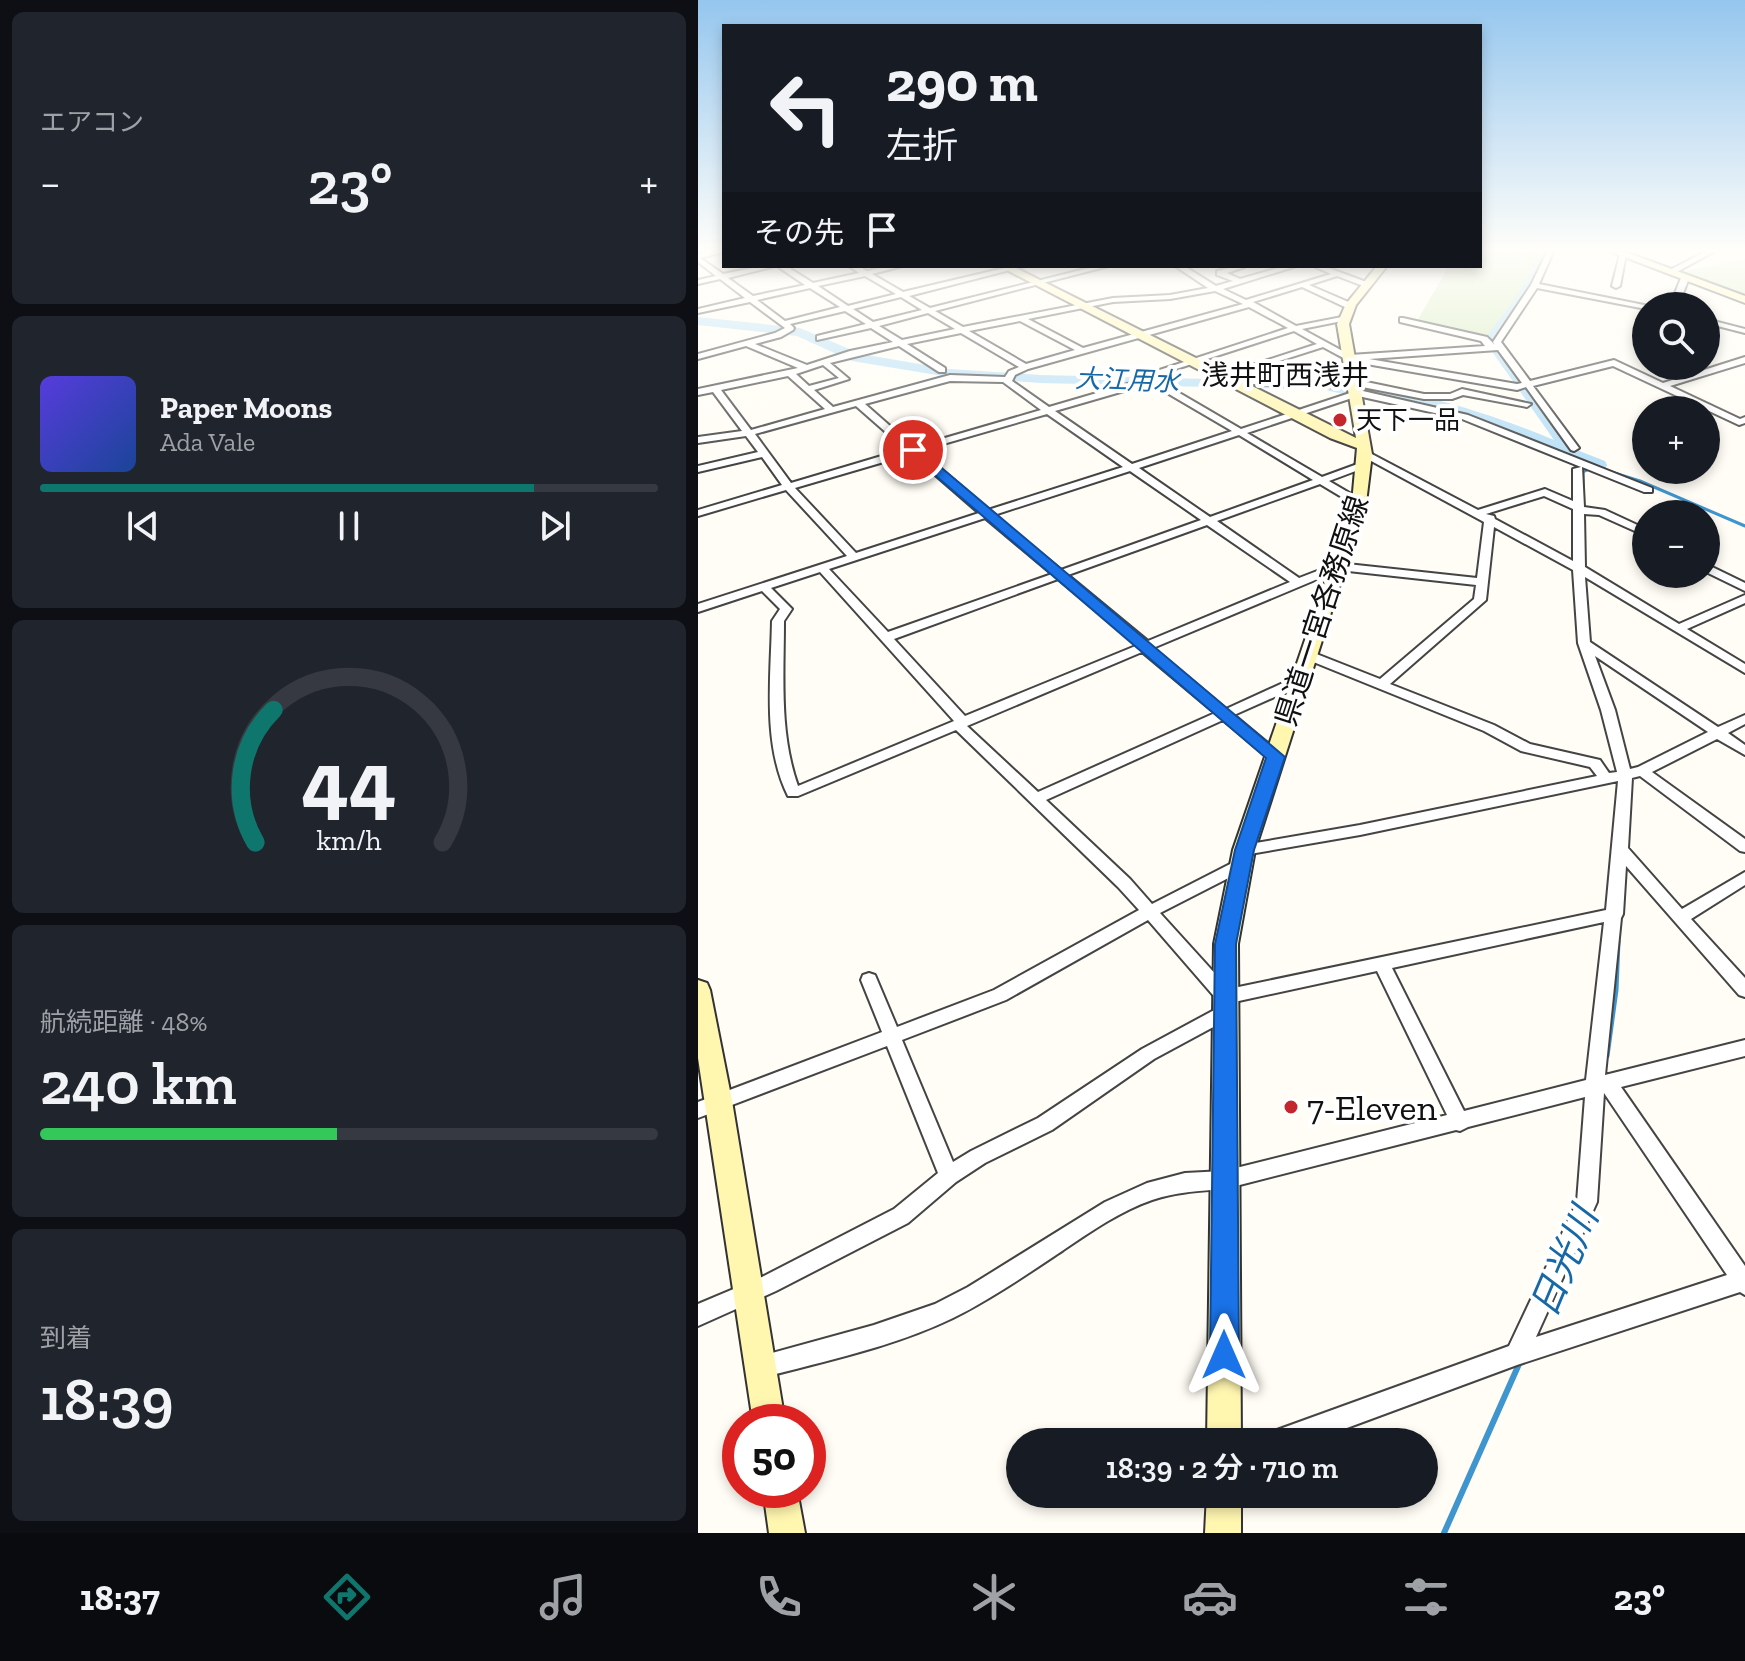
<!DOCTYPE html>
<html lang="ja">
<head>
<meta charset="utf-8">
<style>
	:root { --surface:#171b24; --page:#20242c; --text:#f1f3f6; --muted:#9ea1a6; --line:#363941; --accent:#0f766e }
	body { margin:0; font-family:"Zilla Slab","Noto Sans JP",serif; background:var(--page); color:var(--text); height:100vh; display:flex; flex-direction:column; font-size:30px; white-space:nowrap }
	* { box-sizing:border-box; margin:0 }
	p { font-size:26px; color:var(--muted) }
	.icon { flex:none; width:44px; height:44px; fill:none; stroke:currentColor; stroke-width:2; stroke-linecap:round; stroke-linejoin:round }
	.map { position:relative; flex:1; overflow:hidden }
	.drawer { display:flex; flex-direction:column; gap:12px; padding:12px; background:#0d0f14; width:698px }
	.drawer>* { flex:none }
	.guide { position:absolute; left:24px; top:24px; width:760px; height:244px; border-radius:0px; box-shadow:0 4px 12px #0003; background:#171b24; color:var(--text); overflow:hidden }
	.tools { position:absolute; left:934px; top:292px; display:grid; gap:16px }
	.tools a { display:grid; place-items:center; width:88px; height:88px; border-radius:50%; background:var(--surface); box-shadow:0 4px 12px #0003; font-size:40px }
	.speed { position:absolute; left:24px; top:1404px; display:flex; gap:16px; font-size:40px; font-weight:700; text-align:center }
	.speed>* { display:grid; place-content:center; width:104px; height:104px; border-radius:50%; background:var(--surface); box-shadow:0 4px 12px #0003; line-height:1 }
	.speed .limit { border:12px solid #d22; background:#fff; color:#111 }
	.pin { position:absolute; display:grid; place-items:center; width:68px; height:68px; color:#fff; margin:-34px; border:4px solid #fff; border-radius:50%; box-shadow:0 2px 8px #0007 }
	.me { position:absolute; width:88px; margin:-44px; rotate:0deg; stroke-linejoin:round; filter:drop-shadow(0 0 6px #0008) }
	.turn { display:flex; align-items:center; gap:28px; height:168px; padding:0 32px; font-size:36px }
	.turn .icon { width:104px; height:104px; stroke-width:2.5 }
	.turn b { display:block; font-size:56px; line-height:68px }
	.then { display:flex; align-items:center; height:76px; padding:0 32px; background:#0003; gap:16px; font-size:30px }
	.big { font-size:60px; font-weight:600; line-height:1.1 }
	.drawer .tile { flex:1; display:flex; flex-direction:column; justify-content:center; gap:12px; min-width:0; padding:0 28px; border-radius:12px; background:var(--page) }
	.drawer .dial { align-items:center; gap:0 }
	.dial svg { height:208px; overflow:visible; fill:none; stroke:var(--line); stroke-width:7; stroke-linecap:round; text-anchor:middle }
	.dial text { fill:var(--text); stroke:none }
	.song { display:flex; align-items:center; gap:24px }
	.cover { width:96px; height:96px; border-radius:12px; background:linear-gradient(135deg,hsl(250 70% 55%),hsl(220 70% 35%)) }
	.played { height:8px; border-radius:4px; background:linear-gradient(90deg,var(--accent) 80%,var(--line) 80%) }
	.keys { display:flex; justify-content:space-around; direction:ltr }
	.heat { display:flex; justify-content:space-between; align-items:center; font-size:44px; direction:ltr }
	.charge { height:12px; border-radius:6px; background:linear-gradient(90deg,#34c759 48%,var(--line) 0) }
	.trip { position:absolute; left:308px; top:1428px; width:432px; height:80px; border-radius:40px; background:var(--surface); box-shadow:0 4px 12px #0003; font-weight:600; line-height:80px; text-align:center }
	.dock { display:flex; height:128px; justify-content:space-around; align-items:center; background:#090b0e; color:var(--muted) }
	.dock .icon { width:56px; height:56px }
	.dock .selected { color:var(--accent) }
	.dock b { font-size:36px; color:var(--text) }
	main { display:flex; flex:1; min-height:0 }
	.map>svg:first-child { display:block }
</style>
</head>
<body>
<main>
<section class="drawer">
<div class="tile"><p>エアコン</p>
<div class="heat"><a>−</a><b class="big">23°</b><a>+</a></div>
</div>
<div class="tile">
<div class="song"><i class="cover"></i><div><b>Paper Moons</b><p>Ada Vale</p></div></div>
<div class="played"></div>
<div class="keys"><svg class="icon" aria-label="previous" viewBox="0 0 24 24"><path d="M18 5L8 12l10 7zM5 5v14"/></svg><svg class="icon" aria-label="pause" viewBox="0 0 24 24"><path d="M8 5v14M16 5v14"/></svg><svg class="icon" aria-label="next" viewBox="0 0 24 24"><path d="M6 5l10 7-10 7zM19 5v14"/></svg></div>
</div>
<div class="tile dial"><svg viewBox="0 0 100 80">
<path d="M14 69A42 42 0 1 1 86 69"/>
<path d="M14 69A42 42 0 0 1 21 18" stroke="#0f766e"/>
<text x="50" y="56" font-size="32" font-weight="700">44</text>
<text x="50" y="72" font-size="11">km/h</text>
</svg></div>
<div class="tile"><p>航続距離 · 48%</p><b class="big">240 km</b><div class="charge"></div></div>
<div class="tile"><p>到着</p><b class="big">18:39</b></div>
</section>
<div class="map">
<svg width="1047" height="1533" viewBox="0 0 1047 1533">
	<rect width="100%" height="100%" fill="#fffdf5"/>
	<path fill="#d5ebbd" d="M782 250H846L818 305 791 338 719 321 750 268 782 266Z
		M1047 259V296L983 272Z"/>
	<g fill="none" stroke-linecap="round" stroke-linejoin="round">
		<path stroke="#3f96cf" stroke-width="3" d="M897 467 942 481 1047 526
			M885 497V472L889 470"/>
		<path stroke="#3f96cf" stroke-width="5" d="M909 1056 918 990 920 941"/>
		<path stroke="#3f96cf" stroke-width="6" d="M746 1533 821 1364"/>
		<path fill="#b9e0f7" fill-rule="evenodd" d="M842 250H854L832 294 800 340 879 450 907 461 909 465 907 469H895C832 442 769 413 701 399 683 396 634 396 623 387L630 383C710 387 783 410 856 440L786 340 820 294Z
			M0 317 102 328 163 354 251 369 343 375 594 381 601 385 594 389 343 383 251 377 154 361 99 336 0 325Z"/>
		<g stroke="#444" stroke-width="4">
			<path id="street" d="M18 250H26V252L2 258 25 274 64 266H78L30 278 55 296 107 285 79 266H88L115 283 161 273 151 266H160L169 271 191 266H205L174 274 205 292 315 266H328L211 296 232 308 399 266H411L237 311 265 327 415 298 472 295 510 288 477 266H486L518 286 535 281 519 275V271L539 266 547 267 529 273 542 279 587 266H599L525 289 548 300 633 274 615 266H625L671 283V287H668L639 276 611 285 655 304V308H649L604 287 555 302 598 326 649 316V320L604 329 652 355 787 346 783 341 702 322V318H705L789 337 797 345 795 342 833 285 850 250H856L841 284 951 306H948V309L839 288 803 342 832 381 916 360 965 383 1047 357V363L972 386 1042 419 1047 417V423L1041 425 915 366 835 386 881 448 876 451 873 450 828 387 819 390 651 361 625 347 528 378 521 376 619 344 596 331 441 381 434 379 590 328 551 307 330 369 317 375 314 381 351 407 433 383 466 384 543 429 652 393 653 390 656 389 770 415 954 488V492H946L884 467 886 507 907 510 948 529V536L901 515 886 514 887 567 981 624 1047 595V603L989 629 1047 664V673L887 577 892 642 1020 727 1047 715V724L1030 733 1047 745V755L1019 739 954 772 1047 839V852L1042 851 942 776 934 778 930 848 984 909 1047 872V885L993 919 1047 978V997L1041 995 928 866 925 914 923 918 907 1075 1047 1040V1056L923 1087 1047 1266V1295L1042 1292 819 1365 611 1442H567L571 1434 579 1430 811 1346 879 1202 887 1097 770 1127 762 1131 758 1130 526 1189C501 1191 478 1192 454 1200 422 1211 392 1232 364 1251 328 1275 293 1299 255 1318 195 1347 127 1361 63 1378L55 1375 52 1367 55 1359 63 1356 176 1325 237 1304 270 1287 407 1202 449 1183 487 1173 526 1171 749 1115 679 971 527 1004 521 1002 450 920 308 1000 204 1040 255 1162 273 1151 340 1118 444 1049 520 1008 526 1006 532 1008 535 1013 532 1018 456 1059 354 1130 287 1163 258 1182 210 1223 78 1291 0 1326V1304L64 1277 196 1209 240 1173 189 1046 0 1118V1102L184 1032 163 980 165 975 171 973 177 975 199 1027 296 990 441 910 420 887 258 730 100 796H90C64 744 73 677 74 621L82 609 64 591 0 612V604L149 556 88 490 0 516V510L84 485 64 457 0 472V466L60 452 48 436 0 443V437L44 431 15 392 0 395V389L100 368 48 346 0 359V354L77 333 87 328 52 302 0 313V309L47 298 22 279 0 284V280L18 276 0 262V254ZM167 276 198 294 150 306 120 286ZM112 288 142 307 87 321 59 300ZM517 291 545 304 385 348 330 319 415 302 472 299ZM203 297 224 310 175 322 155 309ZM147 311 168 324 119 336V340L173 328 195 342 152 351 109 365 57 344 83 337 95 330 96 328 92 324ZM230 313 257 329 204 340 181 326ZM322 321 377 350 328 364 271 331ZM263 333 321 367 311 371 307 377 252 375 135 407 116 390 151 379 132 363 201 346 241 372H247V368L209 344ZM800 350 824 383 819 384 671 359ZM125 365 141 378 111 386 98 374ZM90 376 127 409 53 430 23 390ZM252 381 305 382 343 410 216 447 167 404ZM433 389 464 390 534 431 434 464 357 411ZM660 396 764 419 883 467 875 469V501L847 489 780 510 670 452H664V456L786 522 779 578 640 563 601 578 519 521 622 484 657 505H665V501L631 481 671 466V462H665L624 477 549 433ZM158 406 207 449 93 483 57 434ZM349 414 425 467 290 510 221 451ZM541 435 615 480 512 517 441 468ZM213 454 281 513 158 553 97 488ZM432 471 503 520 363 570 296 515ZM846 496 875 509V561L797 519 796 516 788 514ZM287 518 354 574 190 632 131 569ZM509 525 592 582 450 641 370 575ZM796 527 875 570 880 643 903 710 919 772 911 773 902 760 832 744 796 725 692 684 788 600ZM641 570 778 585 776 599 682 679 616 653H608L606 656 608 659 786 731 823 751 892 767 899 776 662 825 546 845 541 846 538 850 541 854 546 855 662 835 920 781 908 910 531 989 462 913 548 869 551 865 548 861H538L454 904 432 879 348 800 525 720 573 760H583L585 757 583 754 536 715 608 683 609 680 608 677H598L528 709 455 648ZM122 572 256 721 100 786C81 733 86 676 86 621L94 609 73 588ZM360 579 440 645 267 716 196 639ZM444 652 517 713 340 792 269 726ZM897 656 1010 732 940 767 932 769 917 710ZM906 922 888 1080 766 1111 694 968ZM906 1093 1029 1275 838 1337 899 1202Z
				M1011 250H1019L975 274 968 272Z
				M925 252 928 254 922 286 918 288 914 286 922 254Z
				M987 276 991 278 980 306H972L983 278Z
				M1008 319 1047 329V333L1008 323Z
				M534 378 650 382 654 379 726 394H752L764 389 833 404 829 407 765 395 754 399H726L659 386 655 388 531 383V379Z
				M1008 564 1047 583V591L1008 572Z"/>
		</g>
		<g stroke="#333" stroke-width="4">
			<path id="secondary" d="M908 250H922L1047 296V303Z
				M301 266H314L658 438 639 324 648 304 679 266H689L658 305 651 324 674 454 668 503 557 850 540 944 543 1442H509L516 944 535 850 654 503 659 448 632 438Z
				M0 980 9 983 12 990 34 1101 87 1422H55L0 1058Z
				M65 1490H99L107 1533H71Z
				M509 1494H543V1533H507Z"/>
		</g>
		<use href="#street" fill="#fff" fill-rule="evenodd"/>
		<use href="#secondary" fill="#fff6b0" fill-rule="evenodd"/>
	</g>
	<linearGradient id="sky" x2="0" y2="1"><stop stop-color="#95c6ee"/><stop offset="0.54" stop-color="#fffefa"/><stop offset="1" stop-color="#fffefa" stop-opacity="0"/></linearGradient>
	<rect width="1047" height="464" fill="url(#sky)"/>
	<path fill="#1a73e8" stroke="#114b97" stroke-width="2" d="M211 448H220L587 757 556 850 538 944 541 1355 536 1365 526 1369 516 1365 512 1355 517 944 537 850 568 758 211 453Z"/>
	<g fill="#c4262e" stroke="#fff" stroke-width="3">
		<circle cx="642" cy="420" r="8"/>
		<circle cx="593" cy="1107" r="8"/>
	</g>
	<g text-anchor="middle" stroke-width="8" stroke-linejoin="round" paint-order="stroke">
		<g font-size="26" font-style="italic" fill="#1768a6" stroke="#fff">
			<text transform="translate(429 380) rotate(2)" y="9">大江用水</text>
		</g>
		<g font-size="26" fill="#111" stroke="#fff" text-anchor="start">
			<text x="658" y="429">天下一品</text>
		</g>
		<g font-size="28" fill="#111" stroke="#fff">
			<text x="587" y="385">浅井町西浅井</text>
		</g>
		<g font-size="30" fill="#111" stroke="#fff">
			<text transform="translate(624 611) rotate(-72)" y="10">県道一宮各務原線</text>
		</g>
		<g font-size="36" fill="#111" stroke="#fff" text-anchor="start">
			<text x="609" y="1120">7-Eleven</text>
		</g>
		<g font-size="38" font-style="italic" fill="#1768a6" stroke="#fff">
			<text transform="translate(866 1262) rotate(-67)" y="13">日光川</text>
		</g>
	</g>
</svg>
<div class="tools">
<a><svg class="icon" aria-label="search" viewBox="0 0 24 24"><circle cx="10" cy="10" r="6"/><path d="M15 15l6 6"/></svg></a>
<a>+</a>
<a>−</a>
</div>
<div class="speed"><div class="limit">50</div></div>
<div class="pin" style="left:215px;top:450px;background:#d93025"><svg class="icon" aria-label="arrive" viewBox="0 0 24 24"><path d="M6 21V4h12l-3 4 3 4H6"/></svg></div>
<svg class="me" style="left:526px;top:1355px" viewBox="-20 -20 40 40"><path d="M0-17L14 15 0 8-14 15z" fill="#1a73e8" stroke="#fff" stroke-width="4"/></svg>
<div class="trip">18:39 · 2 分 · 710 m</div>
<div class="guide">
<div class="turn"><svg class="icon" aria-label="left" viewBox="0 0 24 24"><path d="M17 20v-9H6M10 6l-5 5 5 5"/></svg><div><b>290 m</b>左折</div></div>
<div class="then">その先<svg class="icon" aria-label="arrive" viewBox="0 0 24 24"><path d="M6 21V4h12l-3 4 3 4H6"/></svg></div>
</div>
</div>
</main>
<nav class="dock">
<b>18:37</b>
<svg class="icon selected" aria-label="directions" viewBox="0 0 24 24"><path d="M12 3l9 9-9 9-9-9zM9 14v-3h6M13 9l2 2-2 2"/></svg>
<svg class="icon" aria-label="music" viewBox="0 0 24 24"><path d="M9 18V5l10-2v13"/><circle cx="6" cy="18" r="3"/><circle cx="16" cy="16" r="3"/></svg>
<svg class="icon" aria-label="phone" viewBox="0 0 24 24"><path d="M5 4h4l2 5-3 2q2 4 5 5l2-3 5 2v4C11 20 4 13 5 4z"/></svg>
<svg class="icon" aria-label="climate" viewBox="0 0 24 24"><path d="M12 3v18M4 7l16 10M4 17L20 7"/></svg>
<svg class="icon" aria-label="car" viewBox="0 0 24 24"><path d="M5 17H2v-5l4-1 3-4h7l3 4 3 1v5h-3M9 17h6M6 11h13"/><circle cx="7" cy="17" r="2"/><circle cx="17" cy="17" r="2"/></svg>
<svg class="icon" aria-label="filters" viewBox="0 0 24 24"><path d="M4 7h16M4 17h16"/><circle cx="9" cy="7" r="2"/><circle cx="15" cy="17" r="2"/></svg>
<b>23°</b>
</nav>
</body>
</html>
